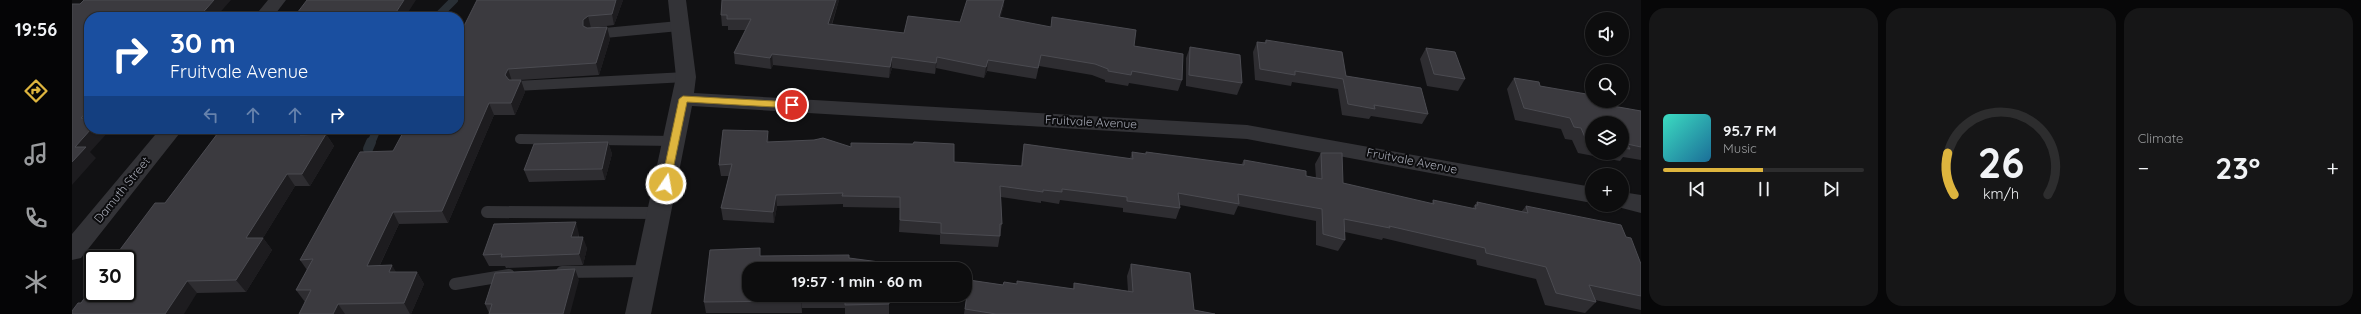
<!DOCTYPE html>
<html lang="en">
<head>
<meta charset="utf-8">
<style>
	:root { --surface:#0d0d0e; --page:#161617; --text:#f1f3f6; --muted:#9a9c9e; --line:#2d2d2e; --accent:#deb53e }
	body { margin:0; font-family:Quicksand,sans-serif; background:var(--page); color:var(--text); height:100vh; display:flex; flex-direction:column; font-size:15px; white-space:nowrap }
	* { box-sizing:border-box; margin:0 }
	p { font-size:13px; color:var(--muted) }
	.icon { flex:none; width:22px; height:22px; fill:none; stroke:currentColor; stroke-width:2; stroke-linecap:round; stroke-linejoin:round }
	.map { position:relative; flex:1; overflow:hidden }
	.panel { display:flex; flex-direction:column; gap:8px; padding:8px; background:#070708; width:720px }
	.panel>* { flex:none }
	.top-card { position:absolute; left:12px; top:12px; width:380px; height:122px; border-radius:16px; box-shadow:0 1px 3px #0004,0 0 0 1px var(--line); background:#1a4fa0; color:#fff; overflow:hidden }
	.tools { position:absolute; left:1513px; top:12px; display:grid; gap:8px }
	.tools a { display:grid; place-items:center; width:44px; height:44px; border-radius:50%; background:var(--surface); box-shadow:0 1px 3px #0004,0 0 0 1px var(--line); font-size:20px }
	.speed { position:absolute; left:12px; top:250px; display:flex; gap:8px; font-size:20px; font-weight:700; text-align:center }
	.speed>* { display:grid; place-content:center; width:52px; height:52px; border-radius:50%; background:var(--surface); box-shadow:0 1px 3px #0004,0 0 0 1px var(--line); line-height:1 }
	.speed .limit { border:2px solid #111; border-radius:6px; background:#fff; color:#111 }
	.pin { position:absolute; display:grid; place-items:center; width:34px; height:34px; color:#fff; margin:-17px; border:2px solid #fff; border-radius:50%; box-shadow:0 1px 4px #0007 }
	.me { position:absolute; width:44px; margin:-22px; rotate:12deg; stroke-linejoin:round; filter:drop-shadow(0 0 3px #0008) }
	.turn { display:flex; align-items:center; gap:14px; height:84px; padding:0 20px; font-size:18px }
	.turn .icon { width:52px; height:52px; stroke-width:2.5 }
	.turn b { display:block; font-size:28px; line-height:34px }
	.lanes { display:flex; align-items:center; height:38px; padding:0 20px; background:#0003; justify-content:center; gap:20px; direction:ltr }
	.lanes .off { opacity:.35 }
	.big { font-size:30px; font-weight:700; line-height:1.1 }
	.panel .widget { flex:1; display:flex; flex-direction:column; justify-content:center; gap:6px; min-width:0; padding:0 14px; border-radius:16px; background:var(--page) }
	.panel .dial { align-items:center; gap:0 }
	.dial svg { height:104px; overflow:visible; fill:none; stroke:var(--line); stroke-width:7; stroke-linecap:round; text-anchor:middle }
	.dial text { fill:var(--text); stroke:none }
	.song { display:flex; align-items:center; gap:12px }
	.cover { width:48px; height:48px; border-radius:6px; background:linear-gradient(135deg,hsl(170 70% 55%),hsl(200 70% 35%)) }
	.played { height:4px; border-radius:2px; background:linear-gradient(90deg,var(--accent) 50%,var(--line) 50%) }
	.keys { display:flex; justify-content:space-around; direction:ltr }
	.heat { display:flex; justify-content:space-between; align-items:center; font-size:22px; direction:ltr }
	.panel .tiles { flex:1; display:grid; gap:8px; grid-template-columns:repeat(3,1fr) }
	.trip { position:absolute; left:670px; top:262px; width:230px; height:40px; border-radius:16px; background:var(--surface); box-shadow:0 1px 3px #0004,0 0 0 1px var(--line); font-weight:700; line-height:40px; text-align:center }
	main { display:flex; flex:1; min-height:0 }
	.tab-bar { display:flex; flex-direction:column; width:72px; justify-content:space-around; align-items:center; background:#050506; color:var(--muted) }
	.tab-bar .icon { width:28px; height:28px }
	.tab-bar .selected { color:var(--accent) }
	.tab-bar b { font-size:18px; color:var(--text) }
	.map>svg:first-child { display:block }
</style>
</head>
<body>
<main>
<nav class="tab-bar">
<b>19:56</b>
<svg class="icon selected" aria-label="directions" viewBox="0 0 24 24"><path d="M12 3l9 9-9 9-9-9zM9 14v-3h6M13 9l2 2-2 2"/></svg>
<svg class="icon" aria-label="music" viewBox="0 0 24 24"><path d="M9 18V5l10-2v13"/><circle cx="6" cy="18" r="3"/><circle cx="16" cy="16" r="3"/></svg>
<svg class="icon" aria-label="phone" viewBox="0 0 24 24"><path d="M5 4h4l2 5-3 2q2 4 5 5l2-3 5 2v4C11 20 4 13 5 4z"/></svg>
<svg class="icon" aria-label="climate" viewBox="0 0 24 24"><path d="M12 3v18M4 7l16 10M4 17L20 7"/></svg>
</nav>
<div class="map">
<svg width="1569" height="314" viewBox="0 0 1569 314">
	<rect width="100%" height="100%" fill="#111113"/>
	<g fill="none" stroke-linecap="round" stroke-linejoin="round">
		<path stroke="#292f35" stroke-width="8" d="M365 17 382 0
			M299 143 305 129"/>
		<path stroke="#292f35" stroke-width="10" d="M296 149 299 142"/>
		<path stroke="#333337" stroke-width="10" d="M522 34 607 26
			M444 86 614 77
			M448 139 603 141"/>
		<path stroke="#333337" stroke-width="12" d="M415 212 587 213
			M490 272 575 271
			M383 284 437 275"/>
		<path fill="#333337" fill-rule="evenodd" d="M196 0H214L201 17H182Z
			M596 0H614L624 77 622 93 1175 125 1520 187V203L1175 139 620 106 579 314H553L604 77Z
			M88 129H111L9 258 0 260V234Z
			M1550 192 1569 195V213L1542 206 1550 205Z"/>
	</g>
	<path fill="#2e2d31" fill-rule="evenodd" d="M551 0 542 25 519 28H518L535 27 538 39 527 75 448 80 453 92 443 115H422L376 223 327 224 308 265 324 272H345L352 284 339 314H227L233 302 224 290 235 270 228 260 321 151 387 129 389 32Z
		M650 0H767L760 25 832 33 888 22 932 5 928 17 1062 46 1110 80 1106 91 1057 83 1056 86 1033 82V80L1020 75 967 66 964 79 915 71 912 78 864 68 863 74 820 68 817 78 701 65 699 69 663 64 662 53 674 30H656V26H650L649 15Z
		M1194 40 1274 76 1356 114 1350 124 1299 116 1297 119 1270 115 1266 89 1220 82 1219 86 1183 80 1181 52 1185 42 1192 43Z
		M1118 47 1170 83 1165 95 1114 86V58Z
		M1354 48 1393 79 1386 91 1355 86 1348 59Z
		M1442 78 1468 86 1535 105 1569 111V160L1551 157 1548 161 1506 153 1500 140 1493 139 1489 129 1443 120 1435 89ZM1520 123H1550V153H1520Z
		M139 129H247L243 134H254L262 146 238 186H223L191 238 200 250 174 292 125 293 9 303 93 203 144 136Z
		M536 142 540 154 533 180 457 182 452 170Z
		M697 142 779 147 882 162 949 166 950 156 952 144 1058 159 1060 152 1074 154V152L1169 165 1172 160 1244 178 1243 164 1249 153 1271 183 1359 204 1361 200 1400 209 1405 202 1449 212 1454 206 1554 237 1569 264V310L1523 300 1524 302 1513 313 1473 305 1464 279 1405 265 1404 260 1311 238 1310 240 1273 232V240L1266 251 1244 245V221L1166 206 1162 215 1108 205V208L1104 219 1051 212V208L988 200 987 204 969 201V203L929 197 930 224 926 247 868 244V235L827 232 828 208 771 207V204L705 206 702 223 651 220 649 208 657 176H649L647 165Z
		M507 234V237L515 248 511 265 434 268 433 266H417L411 255Z
		M689 256 777 258 817 295V314H773V308H730V313H634L632 302Z
		M1059 264 1122 310 1143 314H892L897 280 931 285 945 284V281L1001 289 1002 283 1056 291 1055 276Z
		M507 280 417 313 413 304Z"/>
	<path fill="#1d1c1f" d="M142 0H159L144 17H127Z
		M332 0H344L333 17H321Z
		M544 0H551L542 25 540 14Z
		M764 0H767L756 35V24Z
		M932 0V5L926 28 927 17Z
		M516 16 519 28 514 32 511 26V20Z
		M535 27 538 39 527 75 524 63Z
		M700 54 701 65 699 69 698 58Z
		M820 57V68L817 78 818 67Z
		M865 57 864 68 863 74 864 63Z
		M916 60 915 71 912 78 914 67Z
		M436 69 440 81 438 87 433 75Z
		M449 80 453 92 443 115 439 103Z
		M417 103 422 115 376 223 370 211Z
		M17 109V127L9 118Z
		M19 129H39L18 152 24 158 0 185V162L3 147Z
		M232 129H247L236 147 228 135Z
		M696 131 697 142H695Z
		M254 134 262 146 238 186 230 174Z
		M536 142 540 154 533 180 530 169Z
		M215 174 223 186 191 238 200 250 174 292 164 280 174 238Z
		M704 195 705 206 702 223 701 212Z
		M321 212 327 224 302 277 295 266Z
		M504 222 507 234 503 248 499 237Z
		M511 237 515 248 511 265 507 254Z
		M320 265 327 277 317 272Z
		M503 269 507 280 498 314H491Z
		M345 272 352 284 339 314H338L332 303Z
		M115 281 125 293 112 314H93Z
		M729 297 730 308V313L729 301Z
		M266 304 273 314H261Z"/>
	<path fill="#3b3a3f" stroke="#4b4b51" d="M12 0H142L127 17H17V109L9 118H17V129H19L3 147H14L0 162V4H8Z
		M235 0H332L321 17H222Z
		M405 0H544L540 14 516 16 511 20V26L515 28 535 27 524 63 436 69 433 75 437 80H449L439 103H417L370 211 321 212 295 266 320 265 317 272H345L332 303 266 304 261 314H227L239 290H224L241 259 228 260 288 152 321 151 333 129H387V32H389Z
		M650 0H764L756 24 832 33 836 16 888 22 895 0H932L927 17 979 27 980 17 1064 30 1062 46 1111 54 1110 80 1060 71 1059 75 1036 71V69L1023 64 969 55 966 68 916 60 914 67 865 57 864 63 820 57 818 67 700 54 698 58 662 53 679 19H655V15H649Z
		M1194 40 1270 52 1274 76 1349 88 1356 114 1302 105 1303 109 1276 104 1271 79 1223 71V75L1188 69 1185 42 1194 43Z
		M1118 47 1168 55 1170 83 1117 75Z
		M1354 48 1383 52 1393 79 1362 74Z
		M1442 78 1467 82 1468 86 1520 95V101H1533L1535 105 1569 111V147L1555 144 1558 149 1550 148V123H1520V143L1515 142 1509 128 1502 127 1498 118 1452 108Z
		M149 129H232L228 135 254 134 230 174H215L174 238H191L164 280 115 281 93 314H0V311L6 303H9L21 286V293H55V259H41L83 203H93Z
		M651 130 696 131 695 142 742 140 751 138 779 147V143L841 144 842 142 882 144V162L950 166 952 144 1061 159 1060 152 1074 154V152L1172 165V160L1234 171V176L1250 179 1249 153H1270L1271 183 1362 204 1361 200 1404 209 1403 205H1406L1405 202 1456 213 1454 206 1549 225 1554 237 1559 238 1569 264V296L1517 285 1524 302 1484 293 1474 267 1414 253 1413 248 1317 226 1318 228 1272 219 1273 240 1251 234 1250 209 1166 194 1167 204 1106 193 1108 208 1055 201V197L990 189V192L971 190V192L928 186 930 224H928V236L869 233V223L828 220V197L770 196 771 193 704 195 701 212 649 208 660 164 647 165Z
		M536 142 530 169 452 170 462 144Z
		M504 222 499 237H511L507 254 429 257 430 254 411 255 422 224Z
		M688 248V256L777 255V258L815 263V269H677V295H817V304L773 305V296L729 297V301L632 302 638 250Z
		M1059 264 1118 273 1122 310 1143 314H924L893 309 897 280 931 285 932 282 945 284V281L1002 289V283L1061 292Z
		M503 269 491 314H417L420 304H413L423 273Z"/>
	<path fill="#deb53e" stroke="#907628" d="M611 96 720 102 725 105 720 108 615 102 598 184 594 187 589 184 607 99Z"/>
	<g text-anchor="middle" stroke-width="4" stroke-linejoin="round" paint-order="stroke">
		<g font-size="12" fill="#a4a7b2" stroke="#0c0c0e">
			<text transform="translate(1019 122) rotate(3)" y="4">Fruitvale Avenue</text>
			<text transform="translate(1340 161) rotate(11)" y="4">Fruitvale Avenue</text>
			<text transform="translate(50 190) rotate(-51)" y="4">Damuth Street</text>
		</g>
	</g>
</svg>
<div class="tools">
<a><svg class="icon" aria-label="sound" viewBox="0 0 24 24"><path d="M4 9h4l5-4v14l-5-4H4zM17 9q2 3 0 6"/></svg></a>
<a><svg class="icon" aria-label="search" viewBox="0 0 24 24"><circle cx="10" cy="10" r="6"/><path d="M15 15l6 6"/></svg></a>
<a><svg class="icon" aria-label="layers" viewBox="0 0 24 24"><path d="M12 4l9 5-9 5-9-5zM3 14l9 5 9-5"/></svg></a>
<a>+</a>
</div>
<div class="speed"><div class="limit">30</div></div>
<div class="pin" style="left:720px;top:105px;background:#d93025"><svg class="icon" aria-label="arrive" viewBox="0 0 24 24"><path d="M6 21V4h12l-3 4 3 4H6"/></svg></div>
<svg class="me" style="left:594px;top:184px" viewBox="-20 -20 40 40"><circle r="17" fill="#deb53e" stroke="#fff" stroke-width="3"/><path d="M0-11L8 9 0 5-8 9z" fill="#fff"/></svg>
<div class="trip">19:57 · 1 min · 60 m</div>
<div class="top-card">
<div class="turn"><svg class="icon" aria-label="right" viewBox="0 0 24 24"><path d="M7 20v-9h11M14 6l5 5-5 5"/></svg><div><b>30 m</b>Fruitvale Avenue</div></div>
<div class="lanes"><svg class="icon off" aria-label="left" viewBox="0 0 24 24"><path d="M17 20v-9H6M10 6l-5 5 5 5"/></svg><svg class="icon off" aria-label="ahead" viewBox="0 0 24 24"><path d="M12 20V5M6 11l6-6 6 6"/></svg><svg class="icon off" aria-label="ahead" viewBox="0 0 24 24"><path d="M12 20V5M6 11l6-6 6 6"/></svg><svg class="icon" aria-label="right" viewBox="0 0 24 24"><path d="M7 20v-9h11M14 6l5 5-5 5"/></svg></div>
</div>
</div>
<section class="panel">
<div class="tiles">
<div class="widget">
<div class="song"><i class="cover"></i><div><b>95.7 FM</b><p>Music</p></div></div>
<div class="played"></div>
<div class="keys"><svg class="icon" aria-label="previous" viewBox="0 0 24 24"><path d="M18 5L8 12l10 7zM5 5v14"/></svg><svg class="icon" aria-label="pause" viewBox="0 0 24 24"><path d="M8 5v14M16 5v14"/></svg><svg class="icon" aria-label="next" viewBox="0 0 24 24"><path d="M6 5l10 7-10 7zM19 5v14"/></svg></div>
</div>
<div class="widget dial"><svg viewBox="0 0 100 80">
<path d="M14 69A42 42 0 1 1 86 69"/>
<path d="M14 69A42 42 0 0 1 9 37" stroke="#deb53e"/>
<text x="50" y="56" font-size="32" font-weight="700">26</text>
<text x="50" y="72" font-size="11">km/h</text>
</svg></div>
<div class="widget"><p>Climate</p>
<div class="heat"><a>−</a><b class="big">23°</b><a>+</a></div>
</div>
</div>
</section>
</main>
</body>
</html>
